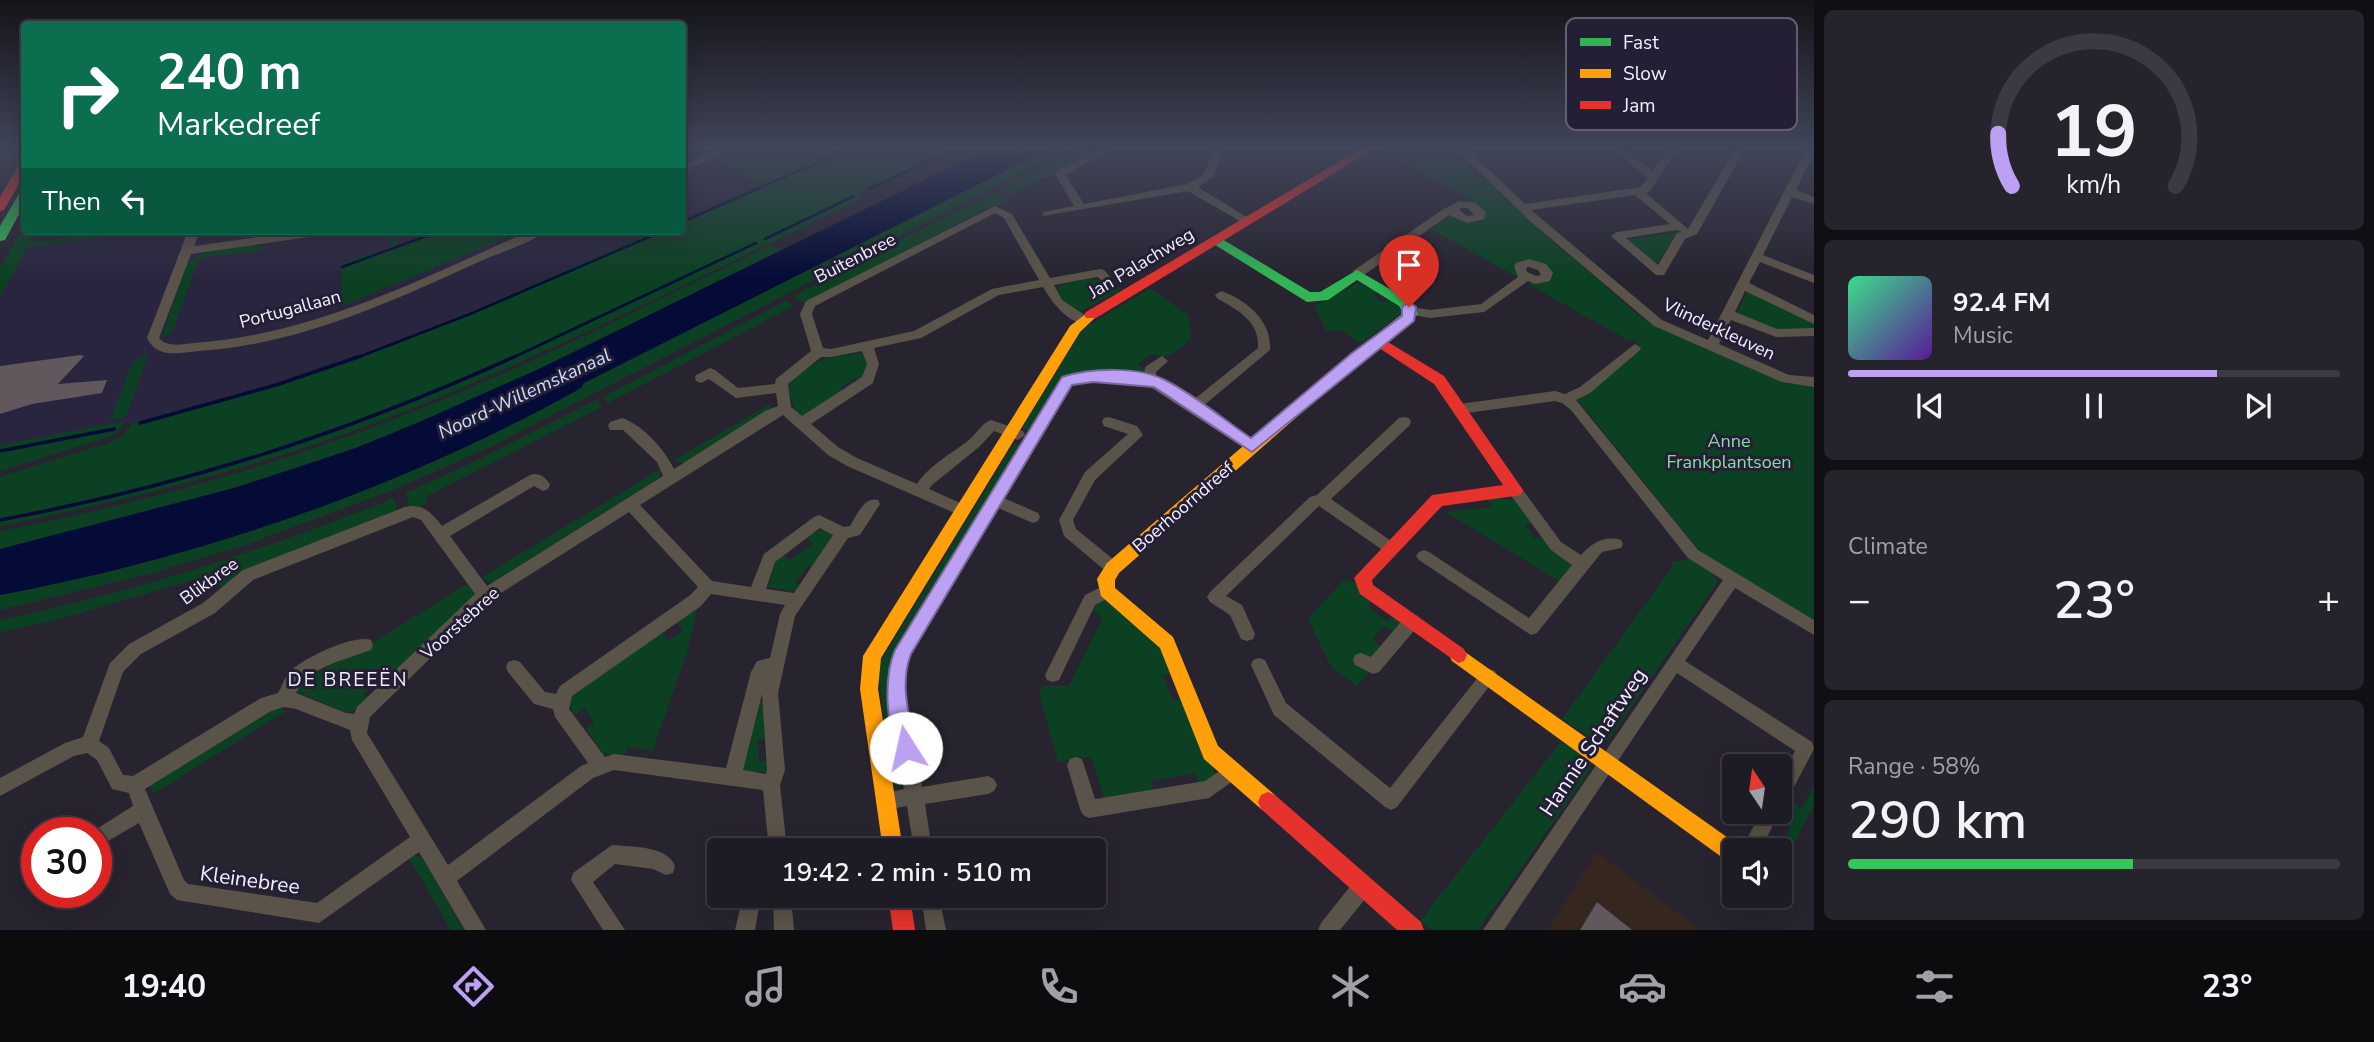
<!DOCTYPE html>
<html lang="en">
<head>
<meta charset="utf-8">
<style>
	:root { --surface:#1d1b24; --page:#25242c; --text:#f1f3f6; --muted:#a0a1a6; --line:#3b3941; --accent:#bca0f2 }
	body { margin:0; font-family:"Nunito Sans",sans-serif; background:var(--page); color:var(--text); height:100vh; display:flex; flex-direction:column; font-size:26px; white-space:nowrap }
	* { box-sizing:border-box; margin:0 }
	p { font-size:23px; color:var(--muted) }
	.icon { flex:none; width:38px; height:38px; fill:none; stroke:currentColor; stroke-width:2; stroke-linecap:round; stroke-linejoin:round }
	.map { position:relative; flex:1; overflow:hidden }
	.side { display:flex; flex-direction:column; gap:10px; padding:10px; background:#100f14; width:560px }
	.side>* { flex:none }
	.top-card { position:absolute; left:21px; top:21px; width:665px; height:214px; border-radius:7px; box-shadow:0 4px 18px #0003,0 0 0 2px var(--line); background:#0b6e4f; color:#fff; overflow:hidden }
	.needle { width:46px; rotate:347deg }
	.controls { position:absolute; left:1722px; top:754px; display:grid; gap:14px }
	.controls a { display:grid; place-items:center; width:70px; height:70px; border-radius:7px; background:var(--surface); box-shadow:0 4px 18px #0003,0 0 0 2px var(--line); font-size:35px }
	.speed { position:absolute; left:21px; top:817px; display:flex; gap:14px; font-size:35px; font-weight:700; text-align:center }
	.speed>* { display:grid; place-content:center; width:91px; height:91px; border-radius:50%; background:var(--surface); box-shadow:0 4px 18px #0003,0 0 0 2px var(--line); line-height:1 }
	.speed .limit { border:10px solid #d22; background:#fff; color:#111 }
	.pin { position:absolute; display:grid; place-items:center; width:60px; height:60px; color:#fff; margin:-72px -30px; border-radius:50% 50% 50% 0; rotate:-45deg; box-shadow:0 0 7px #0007 }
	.pin .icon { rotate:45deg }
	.me { position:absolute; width:77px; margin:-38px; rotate:350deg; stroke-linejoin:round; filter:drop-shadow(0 0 5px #0008) }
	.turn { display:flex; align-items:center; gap:24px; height:147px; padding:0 21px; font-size:32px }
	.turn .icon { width:91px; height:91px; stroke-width:2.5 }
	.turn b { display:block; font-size:49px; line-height:60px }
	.then { display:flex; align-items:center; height:66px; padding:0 21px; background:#0003; gap:14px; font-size:26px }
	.big { font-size:52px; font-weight:600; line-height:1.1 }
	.side .card { flex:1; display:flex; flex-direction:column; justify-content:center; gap:10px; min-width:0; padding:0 24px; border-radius:10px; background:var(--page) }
	.side .dial { align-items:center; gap:0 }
	.dial svg { height:182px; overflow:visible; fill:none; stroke:var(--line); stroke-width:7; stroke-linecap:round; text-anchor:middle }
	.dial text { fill:var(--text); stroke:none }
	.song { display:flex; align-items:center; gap:21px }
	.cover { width:84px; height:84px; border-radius:10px; background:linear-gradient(135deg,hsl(150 70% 55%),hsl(270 70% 35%)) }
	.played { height:7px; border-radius:4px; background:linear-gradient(90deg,var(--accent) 75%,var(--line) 75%) }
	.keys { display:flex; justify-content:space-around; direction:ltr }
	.heat { display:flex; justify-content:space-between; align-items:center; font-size:38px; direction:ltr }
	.charge { height:10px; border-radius:5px; background:linear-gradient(90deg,#34c759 58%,var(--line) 0) }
	.trip { position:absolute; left:707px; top:838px; width:399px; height:70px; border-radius:7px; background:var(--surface); box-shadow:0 4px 18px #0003,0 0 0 2px var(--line); font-weight:600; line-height:70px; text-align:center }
	.tab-bar { display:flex; height:112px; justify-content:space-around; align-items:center; background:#0c0b0e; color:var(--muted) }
	.tab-bar .icon { width:49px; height:49px }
	.tab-bar .active { color:var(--accent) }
	.tab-bar b { font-size:32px; color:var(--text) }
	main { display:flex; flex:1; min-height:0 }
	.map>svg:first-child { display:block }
</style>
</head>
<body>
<main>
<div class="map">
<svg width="1814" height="930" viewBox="0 0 1814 930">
	<rect width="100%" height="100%" fill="#272430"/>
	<path fill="#2a253f" d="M683 149H830L805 165 683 218Z
		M29 231H652L449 323 380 349 226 399 143 420 0 448V286Z"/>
	<path fill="#352620" d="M1597 852 1700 930H1547Z"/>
	<path fill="#0b4122" d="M731 149H788L808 155 835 151 839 158 843 157 841 149H951L859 193 861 199C712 271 564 347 411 409 278 462 140 498 0 526V477L109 443 122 436 132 423 221 401 395 345 656 231H682L683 220 762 185 713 160Z
		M1048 149H1068L492 446 393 490 245 545 152 573 0 610V595C202 557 402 488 581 388L584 383Z
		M1078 149 1096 151 1009 196 1000 189Z
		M1376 149H1454L1476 174 1491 184 1559 248 1576 260 1634 312 1658 327 1762 373 1786 383 1814 386V622L1701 553 1577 399 1639 341 1628 340 1528 284 1531 281 1546 282 1552 278 1553 274 1529 261 1519 278 1431 229 1451 215 1472 222 1483 220 1485 213 1464 195Z
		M994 192 1009 203 991 206 805 304 793 296Z
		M24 227V231H39L34 242 126 231H153L28 247 0 297V268Z
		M386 231H393L399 245 434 231H512L515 234 342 306 341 263 392 247Z
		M1678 232 1655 266 1625 240Z
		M772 245 780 251C640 319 502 392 357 447 242 491 120 522 0 549V531C134 505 265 469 392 420 522 370 647 305 772 245Z
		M261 246 260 251 199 258 172 333 161 338 187 264C202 248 240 244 261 246Z
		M1090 279 1107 281 1122 290 1081 311 1063 303 1056 292 1061 284Z
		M1357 283 1378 292 1373 296 1383 302 1389 299 1403 312 1360 344 1343 331H1326L1315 306Z
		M1150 288 1188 315 1191 339C1178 350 1169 361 1151 354L1138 364 1145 370 1143 374C1064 370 1072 364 1030 431L1022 428 1083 329Z
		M1748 291 1813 322 1814 328 1780 331 1736 315Z
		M786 301 794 306 608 403 603 397Z
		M149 352 126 417 110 420 133 362Z
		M857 353H864L869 361 861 382 855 378 840 388 846 393 803 417 795 411 789 391 791 377 826 358Z
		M596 400 602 407 427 496 426 504 410 508 406 493 476 461Z
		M770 404 772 408 683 464 674 460Z
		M125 421 116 433 108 437 0 471V445Z
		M1014 443 1021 446 888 675 887 689 904 783 898 787 891 785 878 666Z
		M659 470 661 477 492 584 482 577Z
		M1486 497 1516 500 1534 524 1525 525 1535 539 1544 537 1569 561 1573 568 1561 582 1446 512 1492 507Z
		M394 498 398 511 222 589 217 573 56 620 0 632V620C135 592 266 550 394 498Z
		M825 528 836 536 814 568 808 565 795 583 802 587 794 591 769 587 774 565 782 554 789 561 813 544 806 537Z
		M1692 559 1709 569 1718 581 1612 735 1608 740 1596 741 1562 719 1673 566 1671 562Z
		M1344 580 1355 582 1371 602 1368 607 1387 621 1394 614 1401 624 1394 633 1384 626 1372 639 1382 647 1369 672 1357 686 1331 667 1308 619Z
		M467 584 474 593 473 599 388 680 382 675 363 694 369 699 353 711 344 712 296 691 302 680 369 645Z
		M1098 600H1106L1159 644 1173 673 1163 675 1172 700 1183 699 1216 774 1199 785 1195 773 1151 781 1154 792 1105 801 1091 757 1058 762 1039 693 1043 686H1069L1103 618 1093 610Z
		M698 607 687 651 653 750 628 747 623 758 603 753 586 729 594 723 585 708 575 715 568 704 571 696 662 633 668 641 683 630 677 623Z
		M760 702H765L767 738 758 741 759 762 768 761 767 771 746 773 742 767Z
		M280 707 286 711 153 794 150 784 271 709Z
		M1564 738 1590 761 1591 769 1478 930H1432L1420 921Z
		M1814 786V805L1780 870 1779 850 1791 828 1778 818 1789 800 1802 808Z
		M412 855 422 858 464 930H451L409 858Z"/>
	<path fill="#040b36" d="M988 149H1048L584 383 581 388C402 488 202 557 0 595V549L234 488 356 448 417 423 539 369Z"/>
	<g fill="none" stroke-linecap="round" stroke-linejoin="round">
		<path stroke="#040b36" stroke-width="2.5" d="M869 189 955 149
			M682 222 828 158
			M765 239 854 196
			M342 267 440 231
			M356 358 470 314 663 231
			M512 358 756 243"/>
		<path stroke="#040b36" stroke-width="3.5" d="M140 423 276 385 361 356
			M0 451 114 429
			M0 520C186 485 344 434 516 356"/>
	</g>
	<path fill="#60585d" d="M80 355 84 356 58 384 107 380 102 393 32 404 0 414V366Z
		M1597 902 1632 930H1580Z"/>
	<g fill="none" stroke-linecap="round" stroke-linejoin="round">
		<path fill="#5a5349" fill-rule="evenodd" d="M716 149H729L682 173V166Z
			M795 149H832C824 154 803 154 795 149Z
			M1100 149H1112L1066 175 1084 204 1187 184 1204 174 1213 149H1223L1214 176 1198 187 1253 221 1251 223H1243L1188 191 1043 216V212L1074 206 1055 174 1056 172Z
			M1456 149H1467L1525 204 1641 187 1648 178 1613 149H1624L1652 171 1668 149H1678L1649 192 1646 193 1688 229 1735 149H1745L1697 234 1685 239 1664 275H1656L1611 236 1617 232 1670 224 1635 195 1531 210 1662 320 1708 340 1806 149H1814V153L1796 190 1814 197V204L1792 197 1763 255 1814 275V283L1760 262 1749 283 1814 315V324L1745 291 1735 312 1777 329 1814 328V336L1776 337 1731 320 1719 344 1789 375 1814 377V387L1782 382 1654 326 1530 221ZM1677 230 1682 232 1677 233 1658 265 1626 238Z
			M1459 201 1475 203 1486 212 1484 219 1468 223 1449 215 1361 277H1353V271L1442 210ZM1461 208H1468L1474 215 1467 216 1459 210Z
			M995 206 1012 214 1050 278 1100 269 1104 270 1112 279 1106 283 1097 277 1054 285 1062 300 1088 317 1090 320 1088 323C1069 326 1052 302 1043 287L999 295 921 338 874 348 879 364 873 383 811 424 838 447 857 458 917 484C930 464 952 454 970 439 977 433 982 423 991 420L1023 431 1025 435 1018 440 994 431 979 447 932 485 929 489 967 506 969 510 967 514H957L847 466 828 455 783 415 640 505 712 581 751 587 764 554 814 517 819 515 844 527 850 526C857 515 864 496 878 500L880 504 860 535 848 538 795 616 778 693 785 770 780 785 787 850H769L763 790 614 770 593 778 457 881 486 930H465L419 852 319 923 177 900 170 894 139 823 96 848V833H90L133 806 129 793 112 789 97 760 87 753 74 756 0 796V778L65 743 83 737 110 663 129 644 203 603 243 570 405 507C423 503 432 513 442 526L530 475C538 472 546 477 550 485L548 489 543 491 534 486 450 536 487 586 663 476 657 462 623 430H610L608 426 610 422 622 418C643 425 665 450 674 469L765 411 778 406 776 393 736 398 709 379 701 383 696 381 695 378 696 375 710 368 715 370 738 388 775 384 776 379 811 351 800 314 806 301ZM995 213 1004 218 1039 280 992 289 914 331 831 349 823 348 812 314 815 306ZM862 351 867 364 862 377 802 416 791 407 788 384 821 357H831ZM629 512 698 587 689 596 560 686 556 694 545 692 520 662 514 660 508 662 506 667 508 672 534 704 553 709 555 717 588 763 581 766 448 865 367 733 370 717 490 600ZM413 517 421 520 475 594 357 707 354 714 346 713 296 693C309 666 345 660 371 650L373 645 371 640C354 634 300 659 289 673 284 678 282 687 278 693L261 698 133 776 123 775 109 748 99 741 123 672 141 654 215 613 253 580ZM820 528 833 535 794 593 766 589 775 562ZM711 594 785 605 780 614 770 658 757 661 751 672 726 768 614 754 605 757 569 709 572 696 701 606ZM762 694 767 770 766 774 743 770ZM284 707 296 709 350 730 352 740 410 837 317 903 188 884 184 880 145 789 271 711Z
			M188 231H200L194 246 299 231H329L323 235 191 254 159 338C168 348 182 344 194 343 313 335 423 278 530 231H546C532 243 501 252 483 260 393 301 298 345 199 351 179 353 157 359 147 338Z
			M1529 259 1546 264 1553 273 1550 281 1535 284 1528 281 1484 312 1430 318 1407 314 1405 311 1411 307 1430 310 1481 304 1518 277 1514 266 1516 263ZM1529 267 1538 270 1541 275 1536 276 1527 272 1526 268Z
			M1221 291C1247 300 1272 321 1270 350L1202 407 1257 442 1259 446 1257 450H1247L1147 385 1081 382 1070 387 1004 498 1038 513 1040 517 1038 521 1033 523 998 508 910 654 904 669V682L922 787 988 776 994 779 997 785 994 791 988 794 925 804 932 850H914L907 806 885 810 879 807 876 801 879 795 904 789 888 682V669L898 645 1060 381 1079 372 1144 375 1145 367 1162 356 1168 361 1156 372V378L1192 401 1258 348C1260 321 1237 310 1217 298L1215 295Z
			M1635 344 1641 348 1639 351 1590 393 1576 400 1698 550 1814 620V635L1735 588 1685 661 1812 742 1814 749 1786 802 1780 805V779L1795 751 1677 673 1504 930H1483L1723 580 1688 558 1571 410 1562 403 1555 401 1459 414 1452 409 1459 404 1555 391 1565 394 1580 387Z
			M1109 417 1137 426 1143 435 1095 480 1073 520 1076 529 1118 563 1121 568 1118 573 1113 574 1108 573 1064 536 1059 520 1085 472 1128 434 1104 426 1102 422 1104 418Z
			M1404 417 1409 418 1411 422 1409 426 1331 499 1394 543 1396 547 1394 551 1389 553 1384 551 1319 506 1226 596 1242 605 1255 634 1253 639 1247 641 1241 639 1230 615 1210 602 1207 597 1210 592 1310 497 1317 495 1399 418Z
			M1515 484 1520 486 1561 542 1581 555C1592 543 1604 535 1621 540L1623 544 1621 548 1602 552 1537 633 1531 635 1419 560 1416 556 1419 552 1424 550 1429 552 1529 618 1572 565 1551 550 1510 494 1508 490 1510 486Z
			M1107 584 1112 586 1115 591 1112 596 1095 605 1059 680 1053 682 1047 680 1045 675 1085 595Z
			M1412 614 1418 616 1420 621 1418 626 1379 672 1373 674 1355 665 1353 660 1355 655 1361 653 1371 657 1406 616Z
			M1259 658 1265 660 1286 703 1390 788 1483 671 1489 669 1495 671 1497 676 1397 807 1391 810 1385 807 1274 715 1251 665 1253 660Z
			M1076 757 1082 759 1095 799 1205 781 1231 763 1237 766 1240 772 1237 778 1209 798 1089 818 1083 815 1080 809 1067 765 1070 759Z
			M1761 812H1780L1760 850H1741Z
			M612 845C631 847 667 845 675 866L673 873 666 875 653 869 615 864 593 882 625 930H603L571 880 573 873Z
			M1363 877 1370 879 1372 886 1370 893 1340 930H1318L1321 923 1356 879Z
			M743 896H761L755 930H735Z
			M773 896H791L794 930H774Z
			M921 896H939L946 930H926Z"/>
		<path fill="#30b455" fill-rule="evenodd" d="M24 191V205L5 240 0 241V226L20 192Z
			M1217 236 1310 292H1320L1357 270 1409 300 1418 314 1316 400H1306L1304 396 1306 392 1403 313 1399 306 1357 280 1328 300 1307 302 1212 243V237Z"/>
		<path fill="#ff9f0a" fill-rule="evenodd" d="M1091 310 1098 315 1080 332 881 658 878 689 903 850H883L860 689 863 656 1070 326Z
			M1311 391 1316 392 1318 396 1316 400 1119 573 1115 580V588L1173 637 1218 746 1275 795 1278 802 1275 809 1268 812 1261 809 1204 759 1160 648 1101 596 1097 579 1107 563 1306 392Z
			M1458 647 1741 847 1743 850H1734V864L1727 861 1452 661 1449 655 1452 649Z"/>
		<path fill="#e5322d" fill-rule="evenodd" d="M1360 149H1374L1096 318H1086L1084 315 1086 312Z
			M20 163H24V175L4 210 0 211V197Z
			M1378 336 1444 376 1523 490 1521 495 1515 496 1442 506 1372 580 1373 585 1464 649 1467 655 1464 661 1458 663 1360 594 1354 578 1432 495 1503 485 1434 384 1373 344 1371 341Z
			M1268 792 1275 795 1421 922 1424 930H1397L1261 809 1258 802 1261 795Z
			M888 896H910L915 930H893Z"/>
	</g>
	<linearGradient id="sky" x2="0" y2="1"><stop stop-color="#15141a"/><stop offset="0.53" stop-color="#414559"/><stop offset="1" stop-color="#414559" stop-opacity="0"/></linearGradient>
	<rect width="1814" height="279" fill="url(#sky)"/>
	<path fill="#bca0f2" stroke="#7a689d" stroke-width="2" d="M1409 302 1416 307 1414 321 1252 452 1154 387 1093 382 1072 385 911 654C899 684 910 717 915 748L913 755 906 758 899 755C886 727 883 678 895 650L1062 377C1091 368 1138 366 1165 380 1195 395 1223 419 1251 438L1352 353 1402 316V307Z"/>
	<g text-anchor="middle" stroke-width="6" stroke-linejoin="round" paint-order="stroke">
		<g font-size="18" fill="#f2f0ff" stroke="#241f35">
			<text transform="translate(855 258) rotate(-27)" y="6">Buitenbree</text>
			<text transform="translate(1141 263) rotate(-31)" y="6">Jan Palachweg</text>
			<text transform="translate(290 309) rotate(-15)" y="6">Portugallaan</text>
			<text transform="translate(1719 329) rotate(25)" y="6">Vlinderkleuven</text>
			<text transform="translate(1183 507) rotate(-41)" y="6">Boerhoorndreef</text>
			<text transform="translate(209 581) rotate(-36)" y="6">Blikbree</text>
			<text transform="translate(460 623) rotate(-42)" y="6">Voorstebree</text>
		</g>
		<g font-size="18" fill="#89df9f" stroke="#241f35">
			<text x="1729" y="447">Anne<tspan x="1729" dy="21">Frankplantsoen</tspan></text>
		</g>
		<g font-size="19" font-style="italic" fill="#c9dbfb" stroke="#241f35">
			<text transform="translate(524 393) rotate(-25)" y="7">Noord-Willemskanaal</text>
		</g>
		<g font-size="19" letter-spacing="2" fill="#f2f0ff" stroke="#241f35">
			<text x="348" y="686">DE BREEËN</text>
		</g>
		<g font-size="21" fill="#f2f0ff" stroke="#241f35">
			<text transform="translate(1593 742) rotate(-56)" y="7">Hannie Schaftweg</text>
			<text transform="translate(250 880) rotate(8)" y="7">Kleinebree</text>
		</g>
	</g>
	<rect x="1566" y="18" width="231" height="112" rx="10" fill="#241f35" stroke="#625e72" stroke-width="2"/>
	<rect x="1580" y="38" width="31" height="8" fill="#30b455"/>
	<rect x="1580" y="69" width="31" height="9" fill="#ff9f0a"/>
	<rect x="1580" y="101" width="31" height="8" fill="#e5322d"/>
	<g font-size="19" fill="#f2f0ff">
		<text x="1623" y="49">Fast</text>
		<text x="1623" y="80">Slow</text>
		<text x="1623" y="112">Jam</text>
	</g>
</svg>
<div class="controls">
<a><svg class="needle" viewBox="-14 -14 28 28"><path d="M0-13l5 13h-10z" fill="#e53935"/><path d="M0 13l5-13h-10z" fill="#a0a1a6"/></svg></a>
<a><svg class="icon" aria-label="sound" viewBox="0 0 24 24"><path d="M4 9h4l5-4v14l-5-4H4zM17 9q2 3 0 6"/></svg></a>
</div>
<div class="speed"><div class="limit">30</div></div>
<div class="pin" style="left:1409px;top:307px;background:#d93025"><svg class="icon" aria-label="arrive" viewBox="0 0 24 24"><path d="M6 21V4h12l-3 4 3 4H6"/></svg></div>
<svg class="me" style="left:906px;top:748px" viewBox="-20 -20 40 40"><circle r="19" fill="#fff"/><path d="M0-13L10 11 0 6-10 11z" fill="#bca0f2"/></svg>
<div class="trip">19:42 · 2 min · 510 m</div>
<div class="top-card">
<div class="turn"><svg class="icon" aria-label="right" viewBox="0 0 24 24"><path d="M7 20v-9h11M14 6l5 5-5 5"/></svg><div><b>240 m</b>Markedreef</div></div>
<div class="then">Then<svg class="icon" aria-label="left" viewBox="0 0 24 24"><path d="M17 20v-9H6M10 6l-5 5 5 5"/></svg></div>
</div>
</div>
<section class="side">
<div class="card dial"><svg viewBox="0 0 100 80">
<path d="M14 69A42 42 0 1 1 86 69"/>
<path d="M14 69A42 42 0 0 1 8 46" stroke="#bca0f2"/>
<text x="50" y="56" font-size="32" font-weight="700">19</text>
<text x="50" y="72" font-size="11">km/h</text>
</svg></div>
<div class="card">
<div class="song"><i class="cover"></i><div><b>92.4 FM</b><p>Music</p></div></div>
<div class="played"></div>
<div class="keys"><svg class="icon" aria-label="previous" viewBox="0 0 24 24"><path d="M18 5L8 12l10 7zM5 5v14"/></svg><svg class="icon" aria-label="pause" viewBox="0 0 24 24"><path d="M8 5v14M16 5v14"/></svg><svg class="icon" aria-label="next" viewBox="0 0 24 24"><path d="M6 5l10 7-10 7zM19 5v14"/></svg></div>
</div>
<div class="card"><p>Climate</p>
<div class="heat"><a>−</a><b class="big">23°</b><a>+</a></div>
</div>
<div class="card"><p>Range · 58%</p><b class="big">290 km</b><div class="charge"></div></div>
</section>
</main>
<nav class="tab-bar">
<b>19:40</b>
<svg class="icon active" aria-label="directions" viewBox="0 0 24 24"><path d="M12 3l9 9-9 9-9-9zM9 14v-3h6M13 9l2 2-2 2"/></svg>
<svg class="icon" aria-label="music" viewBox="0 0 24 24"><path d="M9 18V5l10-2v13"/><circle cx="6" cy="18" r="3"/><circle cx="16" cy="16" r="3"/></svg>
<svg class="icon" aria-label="phone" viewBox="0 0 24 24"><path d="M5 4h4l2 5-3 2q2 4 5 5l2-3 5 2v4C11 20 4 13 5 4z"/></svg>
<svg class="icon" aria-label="climate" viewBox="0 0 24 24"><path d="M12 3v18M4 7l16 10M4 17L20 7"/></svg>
<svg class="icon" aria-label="car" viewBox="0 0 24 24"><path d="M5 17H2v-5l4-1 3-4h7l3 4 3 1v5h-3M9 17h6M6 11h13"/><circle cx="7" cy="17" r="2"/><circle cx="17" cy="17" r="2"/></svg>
<svg class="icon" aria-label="filters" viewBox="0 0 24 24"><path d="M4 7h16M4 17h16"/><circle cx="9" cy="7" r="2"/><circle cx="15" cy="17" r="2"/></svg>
<b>23°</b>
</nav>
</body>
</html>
